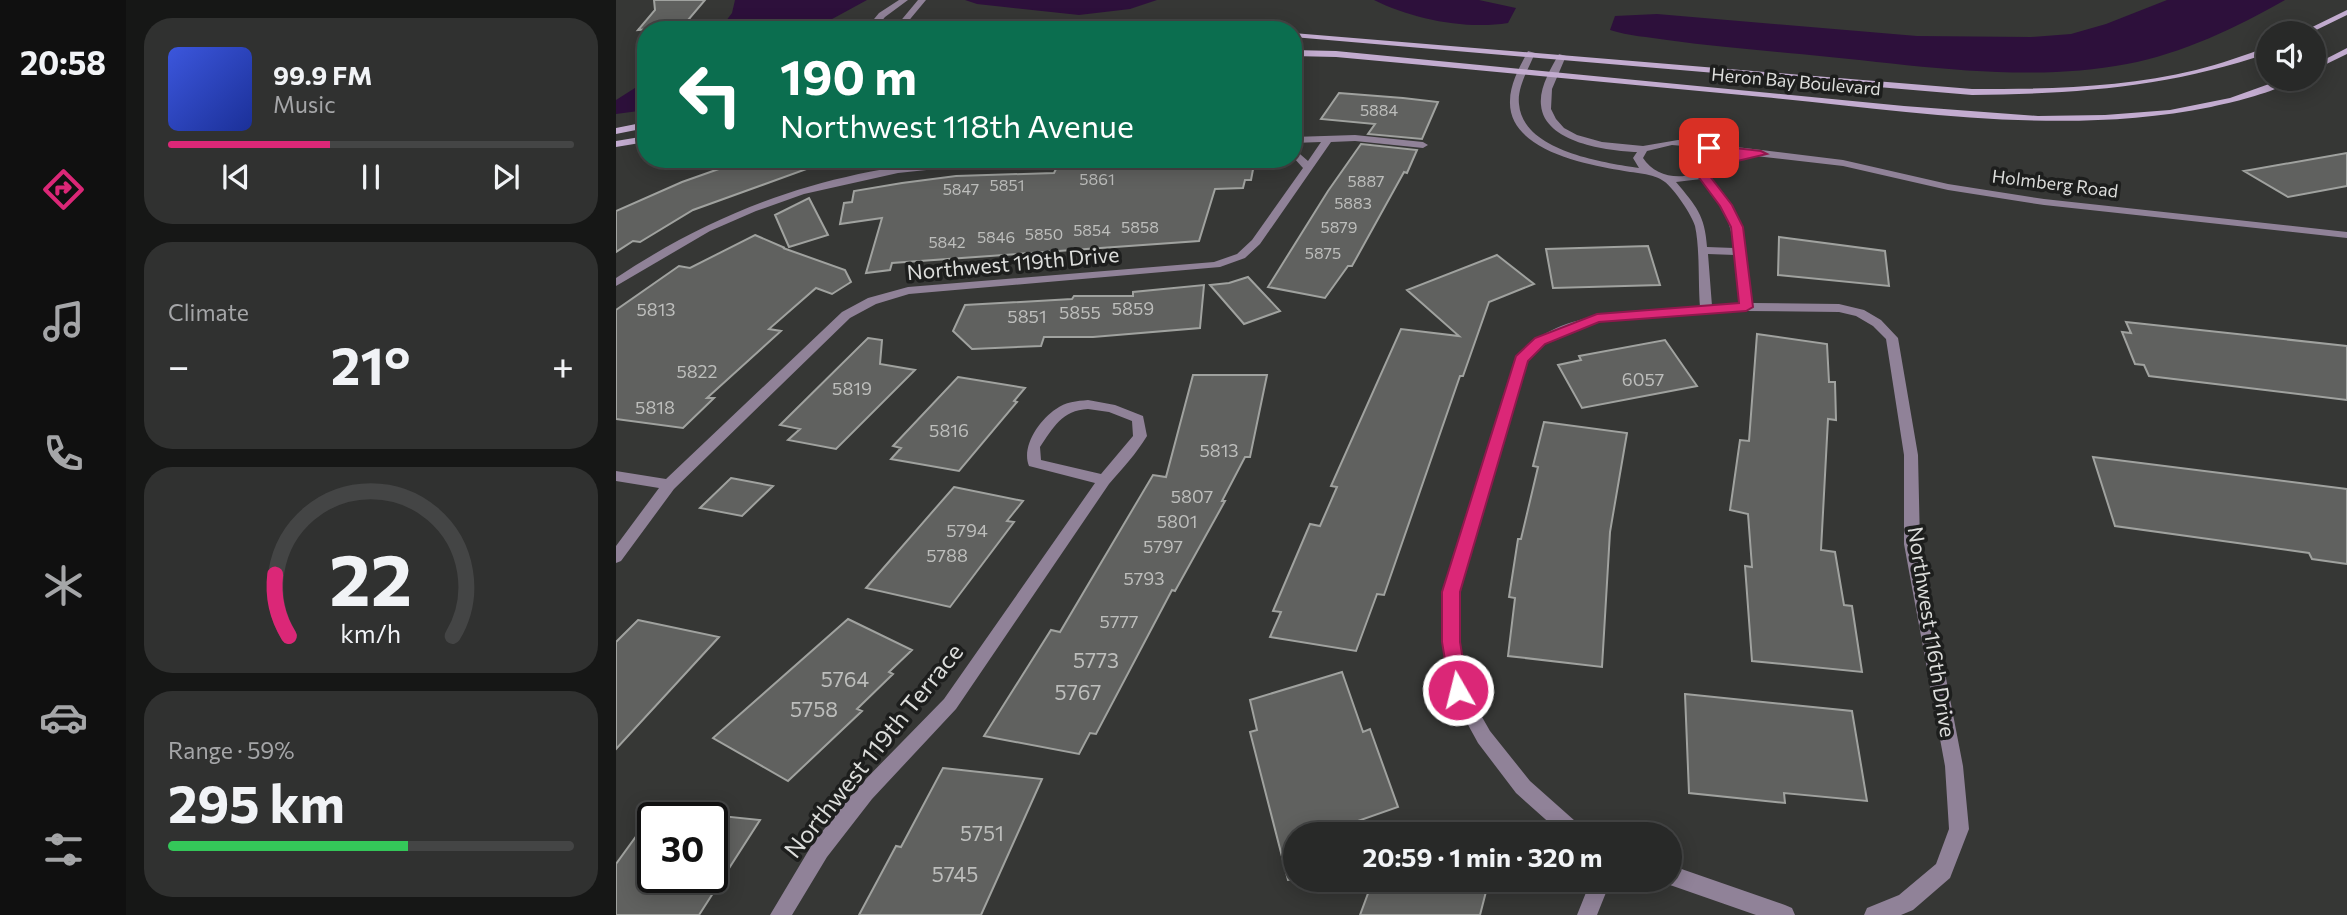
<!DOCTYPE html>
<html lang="en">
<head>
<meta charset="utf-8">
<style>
	:root { --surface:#282928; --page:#303130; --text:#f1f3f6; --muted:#a5a6a8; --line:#444545; --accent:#db2777 }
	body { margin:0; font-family:Commissioner,sans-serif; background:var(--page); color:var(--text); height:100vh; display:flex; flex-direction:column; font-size:26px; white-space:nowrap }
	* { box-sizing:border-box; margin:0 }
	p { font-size:23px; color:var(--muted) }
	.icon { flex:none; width:38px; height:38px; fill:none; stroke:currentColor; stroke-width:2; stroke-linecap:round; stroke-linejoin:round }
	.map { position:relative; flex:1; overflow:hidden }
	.panel { display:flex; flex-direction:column; gap:18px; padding:18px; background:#161716; width:490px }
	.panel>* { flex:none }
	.banner { position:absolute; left:21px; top:21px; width:665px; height:147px; border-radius:28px; box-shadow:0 4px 18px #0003,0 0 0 2px var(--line); background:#0b6e4f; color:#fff; overflow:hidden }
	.fabs { position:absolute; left:1640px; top:21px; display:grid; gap:14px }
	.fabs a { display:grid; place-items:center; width:70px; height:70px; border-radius:50%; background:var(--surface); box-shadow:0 4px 18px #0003,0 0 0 2px var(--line); font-size:35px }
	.speed { position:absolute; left:21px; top:802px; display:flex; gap:14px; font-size:35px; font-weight:700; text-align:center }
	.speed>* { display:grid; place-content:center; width:91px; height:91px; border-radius:50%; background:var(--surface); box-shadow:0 4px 18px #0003,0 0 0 2px var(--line); line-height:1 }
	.speed .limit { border:4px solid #111; border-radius:10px; background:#fff; color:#111 }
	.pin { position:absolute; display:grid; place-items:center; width:60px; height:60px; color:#fff; margin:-30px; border-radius:14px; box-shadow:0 4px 10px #0006 }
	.me { position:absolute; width:77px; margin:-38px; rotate:352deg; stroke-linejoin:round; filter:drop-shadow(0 0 5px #0008) }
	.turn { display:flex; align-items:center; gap:24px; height:147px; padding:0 28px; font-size:32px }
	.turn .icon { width:91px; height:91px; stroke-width:2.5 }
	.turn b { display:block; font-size:49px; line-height:60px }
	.big { font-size:52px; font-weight:700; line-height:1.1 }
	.panel .tile { flex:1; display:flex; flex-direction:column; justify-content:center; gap:10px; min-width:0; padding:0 24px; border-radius:28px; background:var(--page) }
	.panel .dial { align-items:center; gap:0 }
	.dial svg { height:182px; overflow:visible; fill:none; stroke:var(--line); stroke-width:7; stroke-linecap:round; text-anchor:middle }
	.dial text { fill:var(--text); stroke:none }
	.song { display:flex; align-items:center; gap:21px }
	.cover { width:84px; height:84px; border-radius:10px; background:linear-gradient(135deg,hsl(230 70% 55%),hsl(230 70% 35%)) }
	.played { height:7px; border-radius:4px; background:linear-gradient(90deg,var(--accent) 40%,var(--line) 40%) }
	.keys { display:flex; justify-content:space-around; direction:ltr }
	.heat { display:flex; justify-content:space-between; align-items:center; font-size:38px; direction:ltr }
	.charge { height:10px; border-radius:5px; background:linear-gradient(90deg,#34c759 59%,var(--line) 0) }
	.trip { position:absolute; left:667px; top:822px; width:399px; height:70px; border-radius:35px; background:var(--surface); box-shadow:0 4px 18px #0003,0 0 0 2px var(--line); font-weight:700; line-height:70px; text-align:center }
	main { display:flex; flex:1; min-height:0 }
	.dock { display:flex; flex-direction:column; width:126px; justify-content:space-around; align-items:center; background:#101010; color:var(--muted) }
	.dock .icon { width:49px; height:49px }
	.dock .on { color:var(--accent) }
	.dock b { font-size:32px; color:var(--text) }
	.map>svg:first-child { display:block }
</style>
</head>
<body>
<main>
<nav class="dock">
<b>20:58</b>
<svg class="icon on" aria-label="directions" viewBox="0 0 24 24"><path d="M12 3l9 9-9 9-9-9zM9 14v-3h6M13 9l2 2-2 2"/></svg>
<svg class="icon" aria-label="music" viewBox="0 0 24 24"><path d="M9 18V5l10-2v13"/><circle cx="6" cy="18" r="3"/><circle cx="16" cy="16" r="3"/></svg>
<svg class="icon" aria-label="phone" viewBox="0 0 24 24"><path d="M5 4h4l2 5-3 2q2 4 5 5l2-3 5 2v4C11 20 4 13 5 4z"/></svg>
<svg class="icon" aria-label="climate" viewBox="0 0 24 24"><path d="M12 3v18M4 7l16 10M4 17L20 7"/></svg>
<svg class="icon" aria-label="car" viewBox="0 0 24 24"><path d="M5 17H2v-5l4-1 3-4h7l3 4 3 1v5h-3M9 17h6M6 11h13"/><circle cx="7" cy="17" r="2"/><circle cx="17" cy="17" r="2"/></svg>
<svg class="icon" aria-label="filters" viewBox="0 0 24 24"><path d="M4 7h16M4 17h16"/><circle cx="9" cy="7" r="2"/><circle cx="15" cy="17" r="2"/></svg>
</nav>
<section class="panel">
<div class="tile">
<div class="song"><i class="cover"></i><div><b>99.9 FM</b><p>Music</p></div></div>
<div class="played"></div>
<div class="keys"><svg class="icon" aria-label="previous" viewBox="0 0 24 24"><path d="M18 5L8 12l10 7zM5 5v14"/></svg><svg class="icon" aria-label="pause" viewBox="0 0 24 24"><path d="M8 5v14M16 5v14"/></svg><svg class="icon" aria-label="next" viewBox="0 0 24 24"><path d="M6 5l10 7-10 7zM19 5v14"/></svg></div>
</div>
<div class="tile"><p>Climate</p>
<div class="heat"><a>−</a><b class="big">21°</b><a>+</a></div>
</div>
<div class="tile dial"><svg viewBox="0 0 100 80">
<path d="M14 69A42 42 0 1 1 86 69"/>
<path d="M14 69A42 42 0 0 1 8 42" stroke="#db2777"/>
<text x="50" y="56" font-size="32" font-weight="700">22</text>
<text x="50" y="72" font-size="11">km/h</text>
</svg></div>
<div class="tile"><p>Range · 59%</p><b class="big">295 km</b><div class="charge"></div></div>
</section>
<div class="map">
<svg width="1731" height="915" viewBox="0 0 1731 915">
	<rect width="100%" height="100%" fill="#363735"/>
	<path fill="#2d103b" d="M119 0H251L196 30H103L116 13Z
		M349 0H541L514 9 463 15 361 4Z
		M758 0H863L900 8 892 23C850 30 796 19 758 0Z
		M1551 0H1669C1622 27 1565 54 1511 64 1402 85 1282 62 1172 53 1132 49 1092 46 1051 40 1032 37 1013 36 994 30L999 16 1041 14 1301 36 1415 37 1455 34 1490 24Z
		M30 81V110L0 114V100Z"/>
	<path fill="#60615f" stroke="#a0a29f" stroke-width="2" d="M38 0H89L67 26 22 30 39 10Z
		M723 93 787 98 822 102 806 139 752 134 759 124 705 119Z
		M745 144 801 150 791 173 788 172 736 266H732L709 298 652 287 712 191Z
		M1731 153V186L1672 197 1628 171Z
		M131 159H209L210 162 77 210 24 242 17 241 0 252V211L66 182Z
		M639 159 635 180H629L627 188 599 189 583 241 276 263 274 270 250 273 266 218 224 224 228 203 236 202 238 191 286 183 340 176 438 173 440 169 559 164 560 160Z
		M193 198 212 235 173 247 159 215Z
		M139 235 169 248H167L229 270 235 282 216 294 200 288 153 329 165 331 91 398H98L67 428 0 419V310L63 266 74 268Z
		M1163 237 1269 251 1273 286 1162 275Z
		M1032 246 1044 285 937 288 930 249Z
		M881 255 918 284 873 302 847 376H844L768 595 761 594 740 651 654 637 665 612 657 611 694 524 704 526 721 487 715 486 785 329 843 336 791 290Z
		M632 277 664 311 628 324 594 285 613 283Z
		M588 285 584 328 477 337H428L425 346 356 349 337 331 349 305 456 299 458 296H517V292Z
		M1510 322 1731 346V400L1533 376 1528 365 1519 364 1506 332 1515 333Z
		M1141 334 1211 344 1213 382H1219L1220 420 1212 419 1205 550 1219 552 1228 605 1236 606 1246 672 1136 661 1129 566 1136 567 1132 514 1114 510 1124 440 1133 441Z
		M252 338 266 340 264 364 299 370 220 449 172 440 184 429 164 425Z
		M1049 340 1081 386 966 408 942 365 965 360 963 356Z
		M577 375H651L634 457H629L606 501H609L559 591 556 590 480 734 474 733 463 754 368 736 435 630 444 632 537 475 550 477Z
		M342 377 409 388 398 401 401 402 343 471 275 459 285 448 277 446Z
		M928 422 1011 433 994 532 986 667 892 656 899 598 893 597 902 539H905L922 467 917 466Z
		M1477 457 1731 489V564L1696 559 1693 553 1499 526Z
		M115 478 157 486 126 516 84 508Z
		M338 487 407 501 391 521 398 522 334 607 250 588Z
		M232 619 296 650 273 672 277 674 241 709 246 711 172 781 97 738Z
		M22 620 103 637 0 749V642Z
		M726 672 747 732 754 729 782 807 702 835H679V879L672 880 634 732 641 730 634 700Z
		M1069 694 1236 711 1251 801 1168 793 1169 803 1073 793Z
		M327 768 426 779 365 915H243L280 846 285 847Z
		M37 813V877H96V815L144 820 83 915H0V864Z
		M757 880H873L864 915H744Z"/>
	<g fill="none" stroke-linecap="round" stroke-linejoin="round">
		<path fill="#908298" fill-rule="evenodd" d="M283 0H292L269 17 258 30H249L263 13Z
			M302 0H310L285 30H277Z
			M912 51 919 53C913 68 901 87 903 104 907 151 986 162 1023 168L1017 158 1021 152C992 151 928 143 925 105 923 88 935 68 943 54L950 56 936 89 935 109 940 119 948 128 961 135 986 142 1027 146 1062 140 1227 160 1332 184 1428 199 1731 232V238L1428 205 1332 190 1227 166 1095 151 1103 166 1093 175 1115 205 1126 227 1136 303 1223 304 1248 310 1265 320 1282 338 1302 455 1304 544 1347 766 1353 829 1334 878 1297 910 1285 915H1248L1251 908 1283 895 1320 864 1333 829 1329 766 1288 544V455L1270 339 1257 326 1240 316 1223 312 1130 311 983 321 928 344 911 360 843 592V642L850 689 874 731 914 781 968 829 971 835H947L900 793 862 743 833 690 827 642V592L899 359C939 308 1025 311 1084 307 1082 283 1084 249 1079 226 1076 215 1058 189 1049 182 1038 173 1016 173 1003 170 967 164 892 149 894 101 894 84 904 66 912 51ZM1056 145C1071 146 1089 148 1093 165 1074 182 1041 180 1027 158L1031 151ZM1085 179C1104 204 1114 216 1118 248L1091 247C1089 215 1080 206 1060 182ZM1092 254 1119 255 1124 304 1096 306Z
			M739 135 807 142 812 145 807 148 739 141 715 142 644 244 629 258 604 267 293 294 260 304 234 318 58 489 5 561 0 563V546L43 488 0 481V471L50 479 226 312 252 298 292 287 598 262 621 254 636 240 687 168 677 157V148L692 161 705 142 677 143V137Z
			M347 159H391L386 162 282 173 188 194 140 211 94 231 0 286V278C110 205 216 170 347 159Z
			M472 400 499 405 527 416 531 436C520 454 507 468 493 484L340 709 256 799 211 857 176 915H154L197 843 242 787 328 699 479 483 413 466C405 447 423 420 440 409 449 402 461 401 472 400ZM472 409 493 412 516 421 517 436 485 474 425 460 424 447C437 428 446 410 472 409Z
			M1054 865 1169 905 1176 908 1179 915H1140L1054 885 1046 880H1054Z
			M975 880H995L981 915H961Z"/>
		<path fill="#c3acd0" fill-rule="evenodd" d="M1731 10V15L1694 33H1684Z
			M677 33 1356 89C1431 89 1507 88 1580 70 1605 64 1628 55 1652 47V53C1556 87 1458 94 1356 95L677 37Z
			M1731 48V54L1698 70V65Z
			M677 50 720 51 1288 106 1422 116 1489 115 1554 110 1614 98 1667 79H1679C1661 92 1618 102 1595 107 1446 137 1296 111 1147 97 1004 84 862 70 720 57L677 56Z
			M30 122V128L0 134V128Z
			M30 136V142L0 147V141Z"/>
	</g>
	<path fill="#db2777" stroke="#8e194d" stroke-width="2" d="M1093 145 1145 151 1151 154 1113 163 1093 175 1116 205 1127 227 1137 307 1130 311 983 322 929 344 912 361 844 592V642L852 690 849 696 842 699 835 696 826 642V592L900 356 919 338 981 314 1123 303 1115 227 1104 206 1081 175 1094 163 1122 155 1089 150V146Z"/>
	<g text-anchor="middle" stroke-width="7" stroke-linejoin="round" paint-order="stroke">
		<g font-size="16" fill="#bdbebc">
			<text x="763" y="116">5884</text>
			<text x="481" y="185">5861</text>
			<text x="750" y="187">5887</text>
			<text x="391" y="191">5851</text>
			<text x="345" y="195">5847</text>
			<text x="737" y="209">5883</text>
			<text x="524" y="233">5858</text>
			<text x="723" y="233">5879</text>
			<text x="476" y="236">5854</text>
			<text x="428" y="240">5850</text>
			<text x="380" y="243">5846</text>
			<text x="331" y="248">5842</text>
			<text x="707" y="259">5875</text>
		</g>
		<g font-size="18" fill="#dcdddb" stroke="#1d1e1d">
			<text transform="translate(1180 82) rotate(5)" y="6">Heron Bay Boulevard</text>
			<text transform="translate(1439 184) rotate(7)" y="6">Holmberg Road</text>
		</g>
		<g font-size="18" fill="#bdbebc">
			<text x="517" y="315">5859</text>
			<text x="40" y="316">5813</text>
			<text x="464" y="319">5855</text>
			<text x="411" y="323">5851</text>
			<text x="81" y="378">5822</text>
			<text x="1027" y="386">6057</text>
			<text x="236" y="395">5819</text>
			<text x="39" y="414">5818</text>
			<text x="333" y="437">5816</text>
			<text x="603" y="457">5813</text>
			<text x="576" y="503">5807</text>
			<text x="561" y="528">5801</text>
			<text x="351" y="537">5794</text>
			<text x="547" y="553">5797</text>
			<text x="331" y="562">5788</text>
			<text x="528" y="585">5793</text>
			<text x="503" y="628">5777</text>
		</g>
		<g font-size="21" fill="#dcdddb" stroke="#1d1e1d">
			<text transform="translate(397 264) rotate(-5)" y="7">Northwest 119th Drive</text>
			<text transform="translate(1315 632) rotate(81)" y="7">Northwest 116th Drive</text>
		</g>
		<g font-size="21" fill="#bdbebc">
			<text x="480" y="668">5773</text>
			<text x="229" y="687">5764</text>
			<text x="462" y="700">5767</text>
			<text x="198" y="717">5758</text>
			<text x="366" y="841">5751</text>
			<text x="339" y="882">5745</text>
		</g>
		<g font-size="24" fill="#dcdddb" stroke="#1d1e1d">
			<text transform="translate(258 751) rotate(-51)" y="8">Northwest 119th Terrace</text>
		</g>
	</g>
</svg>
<div class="fabs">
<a><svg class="icon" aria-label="sound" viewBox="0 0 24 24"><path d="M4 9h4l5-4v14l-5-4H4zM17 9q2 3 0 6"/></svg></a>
</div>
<div class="speed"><div class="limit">30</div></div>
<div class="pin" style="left:1093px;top:148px;background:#d93025"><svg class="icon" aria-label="arrive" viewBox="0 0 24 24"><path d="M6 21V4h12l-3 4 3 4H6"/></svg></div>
<svg class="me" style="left:842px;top:690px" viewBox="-20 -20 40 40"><circle r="17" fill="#db2777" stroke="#fff" stroke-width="3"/><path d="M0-11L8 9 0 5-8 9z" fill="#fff"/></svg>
<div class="trip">20:59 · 1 min · 320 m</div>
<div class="banner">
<div class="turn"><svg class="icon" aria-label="left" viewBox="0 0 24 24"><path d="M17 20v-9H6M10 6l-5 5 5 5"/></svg><div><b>190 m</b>Northwest 118th Avenue</div></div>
</div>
</div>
</main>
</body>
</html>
